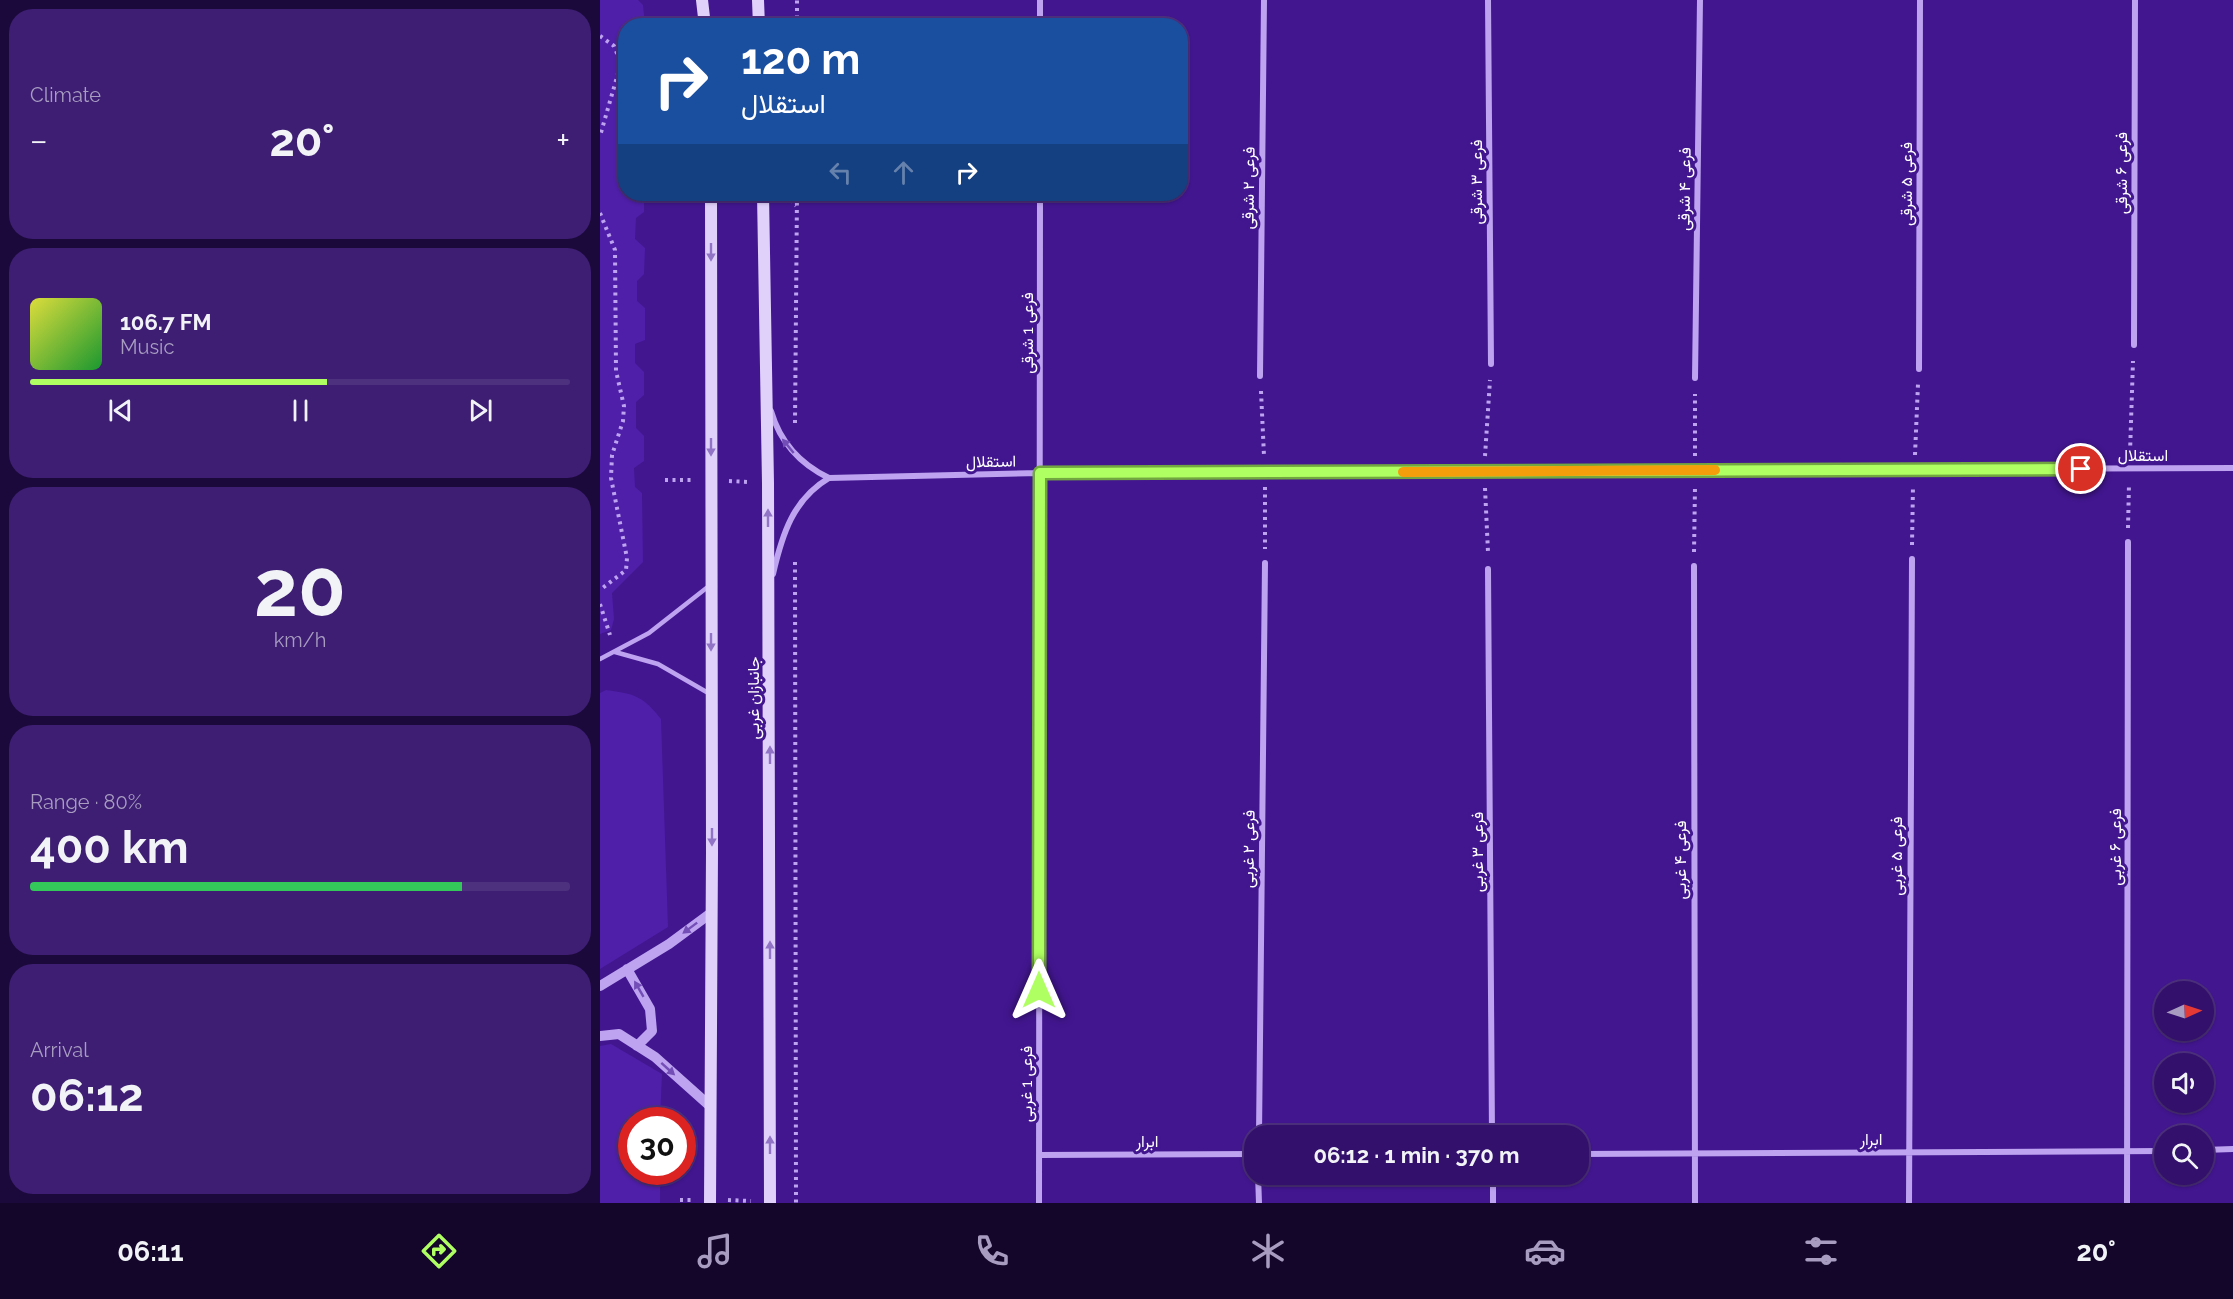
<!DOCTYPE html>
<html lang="en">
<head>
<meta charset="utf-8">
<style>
	:root { --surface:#32106b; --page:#3d1e73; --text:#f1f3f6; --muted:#a89dc1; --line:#4d307e; --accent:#afff62 }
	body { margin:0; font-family:Raleway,Vazirmatn,sans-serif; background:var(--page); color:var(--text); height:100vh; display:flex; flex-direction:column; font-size:22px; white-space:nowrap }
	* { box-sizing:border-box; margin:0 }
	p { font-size:20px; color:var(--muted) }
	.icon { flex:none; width:33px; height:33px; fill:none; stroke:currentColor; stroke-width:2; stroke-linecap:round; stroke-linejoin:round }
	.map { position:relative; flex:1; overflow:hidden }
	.drawer { display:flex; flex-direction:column; gap:9px; padding:9px; background:#1c093b; width:600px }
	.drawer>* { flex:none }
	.banner { position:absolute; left:18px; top:18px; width:570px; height:183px; border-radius:24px; box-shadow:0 2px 4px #0004,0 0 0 2px var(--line); background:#1a4fa0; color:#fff; overflow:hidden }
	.needle { width:39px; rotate:87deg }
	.tools { position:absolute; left:1554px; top:981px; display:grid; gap:12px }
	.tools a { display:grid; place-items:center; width:60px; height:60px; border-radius:50%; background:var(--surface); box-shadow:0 2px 4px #0004,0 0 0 2px var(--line); font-size:30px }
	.speed { position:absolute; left:18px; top:1107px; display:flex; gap:12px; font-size:30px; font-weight:700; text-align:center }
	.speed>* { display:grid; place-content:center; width:78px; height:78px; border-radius:50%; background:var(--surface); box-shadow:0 2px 4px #0004,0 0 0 2px var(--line); line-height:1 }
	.speed .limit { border:9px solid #d22; background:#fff; color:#111 }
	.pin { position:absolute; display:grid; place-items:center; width:51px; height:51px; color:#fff; margin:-26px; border:3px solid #fff; border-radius:50%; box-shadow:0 2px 6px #0007 }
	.me { position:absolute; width:66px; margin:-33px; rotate:0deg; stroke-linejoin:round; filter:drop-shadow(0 0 4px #0008) }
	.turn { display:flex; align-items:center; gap:21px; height:126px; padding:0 24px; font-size:27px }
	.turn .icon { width:78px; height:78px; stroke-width:2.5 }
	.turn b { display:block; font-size:42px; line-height:51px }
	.lanes { display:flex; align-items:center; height:57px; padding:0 24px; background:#0003; justify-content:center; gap:30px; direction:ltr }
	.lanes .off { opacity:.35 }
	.big { font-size:45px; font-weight:700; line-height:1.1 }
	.drawer .tile { flex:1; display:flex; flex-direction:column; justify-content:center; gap:9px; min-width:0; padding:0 21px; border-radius:24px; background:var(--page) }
	.drawer .dial { align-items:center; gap:0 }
	.dial b { font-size:78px; line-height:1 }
	.song { display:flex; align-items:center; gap:18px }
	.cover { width:72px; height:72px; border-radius:9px; background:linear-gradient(135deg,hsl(60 70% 55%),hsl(130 70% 35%)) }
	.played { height:6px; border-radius:3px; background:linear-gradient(90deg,var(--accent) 55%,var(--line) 55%) }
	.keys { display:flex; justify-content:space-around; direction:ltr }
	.heat { display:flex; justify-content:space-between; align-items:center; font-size:33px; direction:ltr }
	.charge { height:9px; border-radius:4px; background:linear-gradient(90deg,#34c759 80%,var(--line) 0) }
	.trip { position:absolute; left:644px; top:1125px; width:345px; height:60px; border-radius:24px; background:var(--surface); box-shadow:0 2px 4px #0004,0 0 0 2px var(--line); font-weight:700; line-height:60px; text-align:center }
	.menu { display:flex; height:96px; justify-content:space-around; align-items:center; background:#14062b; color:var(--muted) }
	.menu .icon { width:42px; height:42px }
	.menu .on { color:var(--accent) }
	.menu b { font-size:27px; color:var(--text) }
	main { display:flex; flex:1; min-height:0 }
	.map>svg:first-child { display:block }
</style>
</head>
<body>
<main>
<section class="drawer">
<div class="tile"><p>Climate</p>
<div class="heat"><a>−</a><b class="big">20°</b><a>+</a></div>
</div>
<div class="tile">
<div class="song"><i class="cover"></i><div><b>106.7 FM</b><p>Music</p></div></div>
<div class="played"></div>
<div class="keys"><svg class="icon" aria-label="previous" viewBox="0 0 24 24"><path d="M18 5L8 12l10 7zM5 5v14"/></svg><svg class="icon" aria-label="pause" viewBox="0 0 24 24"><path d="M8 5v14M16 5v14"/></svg><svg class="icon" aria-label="next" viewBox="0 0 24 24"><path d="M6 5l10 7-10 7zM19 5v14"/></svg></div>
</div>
<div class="tile dial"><b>20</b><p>km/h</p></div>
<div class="tile"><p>Range · 80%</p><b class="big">400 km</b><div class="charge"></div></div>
<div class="tile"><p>Arrival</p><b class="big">06:12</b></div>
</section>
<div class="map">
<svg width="1633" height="1203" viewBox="0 0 1633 1203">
	<rect width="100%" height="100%" fill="#42168f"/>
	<path fill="#4f1fa9" d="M0 0H38L43 5 45 25 26 26V194H44V212L36 218 35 239 45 248 44 274 37 281V301L45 308V340L35 344V363L44 372V395L36 402V428L44 436V461L34 468 35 487 42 493 43 562 12 593 14 619 11 630 0 634Z
		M6 690C35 694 43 696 61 719L68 927 0 969V693Z
		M11 1044 62 1074 60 1120H32V1172H60V1203H0V1046Z"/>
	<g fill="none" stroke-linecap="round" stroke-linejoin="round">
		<path stroke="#bda3f0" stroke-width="4" stroke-dasharray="3 4.5" stroke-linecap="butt" d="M197 26V0
			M0 36 14 46 21 63 0 136
			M186 194 196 206
			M0 213 15 250 16 371 24 406 23 421 12 455 11 478 27 558 26 570 0 590
			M661 391 664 456
			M195 423 197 194
			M1530 453 1533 361
			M1315 455 1318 384
			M885 456 890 380
			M1095 456V394
			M65 480H92
			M129 481 149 482
			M665 487V549
			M885 488 888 552
			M1528 528 1529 484
			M1312 545 1313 486
			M1094 552 1095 487
			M195 562 196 1203
			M0 604 10 635
			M80 1200H91
			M128 1200 151 1201"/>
		<path stroke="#bda3f0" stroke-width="4.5" d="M15 652 58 664 110 694
			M0 659 49 633 109 586"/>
		<path stroke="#bda3f0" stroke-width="6" d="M440 0V26
			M888 0 891 364
			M1534 345 1535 0
			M1319 369 1320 0
			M660 376 664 0
			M1095 378 1100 0
			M171 411C180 442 200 464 229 478L440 473 1633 468
			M1094 566 1095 1203
			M888 569 892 1136
			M173 574C182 535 193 499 229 478
			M659 1136 665 563
			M1604 1150 1633 1149
			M978 1154 1564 1151
			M439 1155 654 1154
			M658 1174 659 1203
			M893 1174V1203
			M439 1203 440 194
			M1309 1203 1312 559
			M1527 1203 1528 542"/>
		<path stroke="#bda3f0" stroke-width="10" d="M27 969 50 1009 52 1031 37 1046
			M0 986 69 944 111 913
			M0 1036 19 1034 55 1057 111 1107"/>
		<path stroke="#e0d1fb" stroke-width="12" d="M102 0 105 26
			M158 0 159 26
			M163 194 168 483 170 1203
			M110 1203 112 852 111 194"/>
	</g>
	<defs><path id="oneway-solid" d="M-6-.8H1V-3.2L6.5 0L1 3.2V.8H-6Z" transform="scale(1.5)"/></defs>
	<g fill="#9174c5">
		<use href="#oneway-solid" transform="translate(111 252) rotate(90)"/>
		<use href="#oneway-solid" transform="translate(111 447) rotate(90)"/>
		<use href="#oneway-solid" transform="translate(168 518) rotate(-90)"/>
		<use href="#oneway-solid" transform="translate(111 642) rotate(90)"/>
		<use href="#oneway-solid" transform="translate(170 755) rotate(-90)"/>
		<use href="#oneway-solid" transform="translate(112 837) rotate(90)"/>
		<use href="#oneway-solid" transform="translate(170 950) rotate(-90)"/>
		<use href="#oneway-solid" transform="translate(170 1145) rotate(-90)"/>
	</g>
	<g fill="#734eb6">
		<use href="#oneway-solid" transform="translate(188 446) rotate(-129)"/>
		<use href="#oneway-solid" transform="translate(90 928) rotate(143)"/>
		<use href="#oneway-solid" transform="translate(39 989) rotate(-120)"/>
		<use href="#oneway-solid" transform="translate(68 1069) rotate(42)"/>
	</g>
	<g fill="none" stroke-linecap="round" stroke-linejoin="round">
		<g stroke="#72a640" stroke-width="15">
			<path id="route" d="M439 990 440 473 1481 469"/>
		</g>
		<use href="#route" stroke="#afff62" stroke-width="10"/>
		<path stroke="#f59e0b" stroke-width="10" d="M803 472 1115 470"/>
	</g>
	<g text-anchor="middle" stroke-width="6" stroke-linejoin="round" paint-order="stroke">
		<g font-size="16" fill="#fff" stroke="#42168f">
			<text transform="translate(1521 173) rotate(-90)" y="6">فرعی ۶ شرقی</text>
			<text transform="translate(876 182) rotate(-90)" y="6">فرعی ۳ شرقی</text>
			<text transform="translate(1306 184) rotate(-90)" y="6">فرعی ۵ شرقی</text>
			<text transform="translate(648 188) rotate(-89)" y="6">فرعی ۲ شرقی</text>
			<text transform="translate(1084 189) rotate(-89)" y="6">فرعی ۴ شرقی</text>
			<text transform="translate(427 333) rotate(-90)" y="6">فرعی 1 شرقی</text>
			<text x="1543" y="461">استقلال</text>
			<text transform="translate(391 461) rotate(-1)" y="6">استقلال</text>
			<text transform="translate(153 698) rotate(-90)" y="6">جانبازان غربی</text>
			<text transform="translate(1515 847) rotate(-90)" y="6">فرعی ۶ غربی</text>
			<text transform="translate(648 849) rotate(-89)" y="6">فرعی ۲ غربی</text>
			<text transform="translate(877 852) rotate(-90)" y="6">فرعی ۳ غربی</text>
			<text transform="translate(1296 856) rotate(-90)" y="6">فرعی ۵ غربی</text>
			<text transform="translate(1080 860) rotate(-90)" y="6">فرعی ۴ غربی</text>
			<text transform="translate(426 1084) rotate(-90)" y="6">فرعی 1 غربی</text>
			<text x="1271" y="1145">ابرار</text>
			<text x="547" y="1147">ابرار</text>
		</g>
	</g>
</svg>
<div class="tools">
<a><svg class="needle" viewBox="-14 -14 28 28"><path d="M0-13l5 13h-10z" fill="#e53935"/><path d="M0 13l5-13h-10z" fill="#a89dc1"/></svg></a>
<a><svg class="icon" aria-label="sound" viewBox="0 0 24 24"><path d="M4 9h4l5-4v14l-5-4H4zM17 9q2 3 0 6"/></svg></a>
<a><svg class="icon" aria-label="search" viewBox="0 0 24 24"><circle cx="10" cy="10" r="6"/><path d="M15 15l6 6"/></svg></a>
</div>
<div class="speed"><div class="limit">30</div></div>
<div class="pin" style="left:1481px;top:469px;background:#d93025"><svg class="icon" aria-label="arrive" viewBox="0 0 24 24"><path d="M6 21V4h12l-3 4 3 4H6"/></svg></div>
<svg class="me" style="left:439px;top:990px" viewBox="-20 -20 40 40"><path d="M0-17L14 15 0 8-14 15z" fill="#afff62" stroke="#fff" stroke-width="4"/></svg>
<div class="trip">06:12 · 1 min · 370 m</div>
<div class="banner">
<div class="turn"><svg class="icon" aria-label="right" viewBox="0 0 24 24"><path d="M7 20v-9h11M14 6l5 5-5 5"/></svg><div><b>120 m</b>استقلال</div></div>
<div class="lanes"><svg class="icon off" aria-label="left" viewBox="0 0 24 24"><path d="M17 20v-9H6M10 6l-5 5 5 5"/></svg><svg class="icon off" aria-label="ahead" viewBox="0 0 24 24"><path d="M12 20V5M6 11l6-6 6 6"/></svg><svg class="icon" aria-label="right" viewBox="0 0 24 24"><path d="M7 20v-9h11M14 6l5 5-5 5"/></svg></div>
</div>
</div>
</main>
<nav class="menu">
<b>06:11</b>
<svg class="icon on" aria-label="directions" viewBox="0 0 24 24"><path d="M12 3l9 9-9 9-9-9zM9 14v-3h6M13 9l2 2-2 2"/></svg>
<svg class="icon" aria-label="music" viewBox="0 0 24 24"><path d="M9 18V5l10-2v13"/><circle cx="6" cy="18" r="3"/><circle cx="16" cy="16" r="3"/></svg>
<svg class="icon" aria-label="phone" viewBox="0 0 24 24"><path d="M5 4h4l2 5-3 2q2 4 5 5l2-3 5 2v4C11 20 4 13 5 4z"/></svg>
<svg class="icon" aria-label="climate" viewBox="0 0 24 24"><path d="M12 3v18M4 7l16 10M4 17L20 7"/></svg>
<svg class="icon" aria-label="car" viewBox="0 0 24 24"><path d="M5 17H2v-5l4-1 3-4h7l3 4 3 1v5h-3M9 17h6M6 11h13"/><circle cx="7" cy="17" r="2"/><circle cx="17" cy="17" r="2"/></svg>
<svg class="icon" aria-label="filters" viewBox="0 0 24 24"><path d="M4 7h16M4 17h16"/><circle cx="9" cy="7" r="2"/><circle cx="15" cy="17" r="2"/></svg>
<b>20°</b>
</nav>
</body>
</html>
